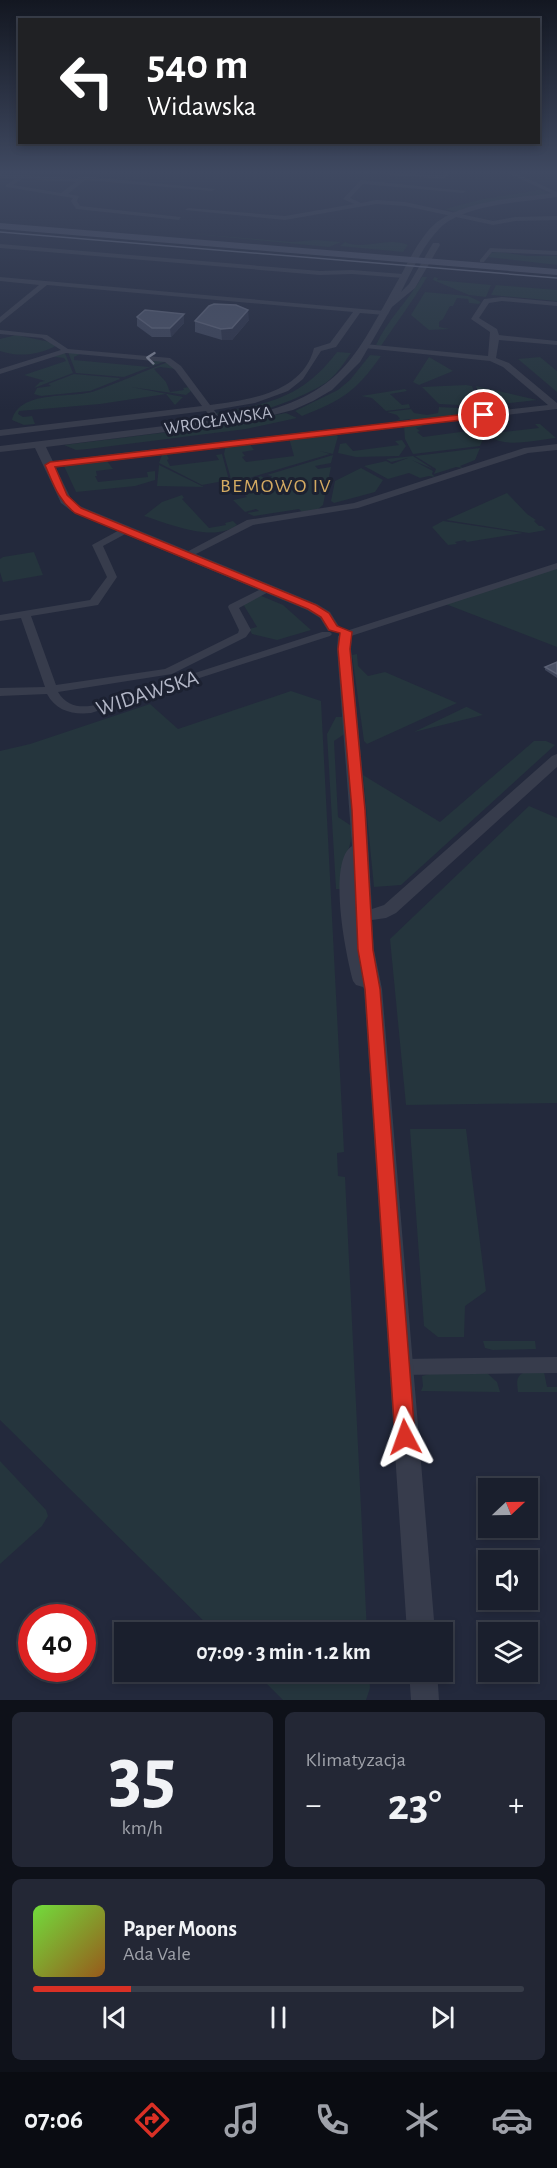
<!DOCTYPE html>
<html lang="pl">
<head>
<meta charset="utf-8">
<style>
	:root { --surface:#1a1f2d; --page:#232735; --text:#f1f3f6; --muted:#9fa2aa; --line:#383d49; --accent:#d93025 }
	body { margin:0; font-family:"Alegreya Sans",sans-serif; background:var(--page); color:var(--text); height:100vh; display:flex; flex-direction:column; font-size:22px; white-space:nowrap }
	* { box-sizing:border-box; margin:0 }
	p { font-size:20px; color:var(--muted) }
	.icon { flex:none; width:33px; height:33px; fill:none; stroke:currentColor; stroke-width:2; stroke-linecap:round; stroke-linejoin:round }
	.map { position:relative; height:1700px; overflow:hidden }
	.panel { display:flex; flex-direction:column; gap:12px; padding:12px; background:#0e1119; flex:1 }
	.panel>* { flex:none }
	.top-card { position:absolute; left:18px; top:18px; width:522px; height:126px; border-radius:0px; box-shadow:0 3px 9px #0003,0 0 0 2px var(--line); background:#202124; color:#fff; overflow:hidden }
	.needle { width:39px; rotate:68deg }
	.fabs { position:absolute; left:478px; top:1478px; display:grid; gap:12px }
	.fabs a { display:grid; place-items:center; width:60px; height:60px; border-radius:0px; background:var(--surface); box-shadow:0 3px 9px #0003,0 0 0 2px var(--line); font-size:30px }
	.speed { position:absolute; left:18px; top:1604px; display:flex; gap:12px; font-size:30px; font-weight:700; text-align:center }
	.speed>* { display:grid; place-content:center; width:78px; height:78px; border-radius:50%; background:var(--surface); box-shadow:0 3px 9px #0003,0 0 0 2px var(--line); line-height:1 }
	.speed .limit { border:9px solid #d22; background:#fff; color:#111 }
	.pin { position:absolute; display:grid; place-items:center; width:51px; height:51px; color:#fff; margin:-26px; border:3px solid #fff; border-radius:50%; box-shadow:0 2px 6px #0007 }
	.me { position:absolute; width:66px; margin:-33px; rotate:356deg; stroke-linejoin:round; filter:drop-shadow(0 0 4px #0008) }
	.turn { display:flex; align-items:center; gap:21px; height:126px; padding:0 30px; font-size:27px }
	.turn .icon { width:78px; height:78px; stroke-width:2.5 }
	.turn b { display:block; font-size:42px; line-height:51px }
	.big { font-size:45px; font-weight:700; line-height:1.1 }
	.panel .card { flex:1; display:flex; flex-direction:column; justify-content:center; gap:9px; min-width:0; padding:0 21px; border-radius:9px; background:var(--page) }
	.panel .dial { align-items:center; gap:0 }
	.dial b { font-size:78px; line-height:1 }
	.song { display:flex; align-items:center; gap:18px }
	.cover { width:72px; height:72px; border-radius:9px; background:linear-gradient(135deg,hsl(100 70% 55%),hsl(30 70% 35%)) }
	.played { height:6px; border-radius:3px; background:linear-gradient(90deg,var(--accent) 20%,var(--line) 20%) }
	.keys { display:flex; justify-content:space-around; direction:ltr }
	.heat { display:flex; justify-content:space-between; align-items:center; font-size:33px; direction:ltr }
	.panel .tiles { flex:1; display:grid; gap:12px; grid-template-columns:1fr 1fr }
	.card:last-child { grid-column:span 2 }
	.trip { position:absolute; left:114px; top:1622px; width:339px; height:60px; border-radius:0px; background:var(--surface); box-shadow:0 3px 9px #0003,0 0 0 2px var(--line); font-weight:700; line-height:60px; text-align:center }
	.dock { display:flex; height:96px; justify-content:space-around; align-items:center; background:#0a0c12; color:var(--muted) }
	.dock .icon { width:42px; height:42px }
	.dock .on { color:var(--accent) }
	.dock b { font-size:27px; color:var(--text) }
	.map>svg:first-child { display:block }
</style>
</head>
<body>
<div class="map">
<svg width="557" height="1700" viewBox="0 0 557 1700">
	<rect width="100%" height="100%" fill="#23293c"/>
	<path fill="#25353d" d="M539 190 551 194 456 212 445 209 483 199Z
		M172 232 292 242 315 240 341 242 329 247Z
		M345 242C364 251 387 236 408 245L403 252 340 246Z
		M498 252 528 256H557V265L488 257 491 253Z
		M422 277H427C413 301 396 323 381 346L376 345C387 320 408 301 422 277Z
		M434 277 438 278 437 280 491 285 486 297 469 295 433 280Z
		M496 285 557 290V301L491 295Z
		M425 292 468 296 481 302 479 304 469 303 468 299 457 298 453 306H450L443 319 439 322V327L450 329 429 330 411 315Z
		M16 335 50 342 56 346C40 354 20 358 0 351V339Z
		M68 352 93 355 80 354 74 357V360L149 367 153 365 151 364 154 361H166L124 377 76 373Z
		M337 352 351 353C344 363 337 374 327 382 309 395 233 427 216 413 270 404 303 397 337 352Z
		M65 353 73 373 34 388 40 382 45 381 24 375 66 361 64 358 48 356Z
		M370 355 381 356C356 391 343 400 302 416L295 411 338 390 350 380Z
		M429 357 453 371 419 385 413 382Z
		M540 357 557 371V392L518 359Z
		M168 362 176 369 160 367 154 369 166 382 170 392 184 390 183 388 189 387 191 391 186 395 131 387 183 397 175 405 166 394 100 404 19 411 18 414 23 417 32 416 35 424 24 425 12 420C20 389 72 399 95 391 118 383 144 371 168 362Z
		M74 374 119 378 120 379 90 391 41 396 34 394 37 388 51 386 48 384Z
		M466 385 472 386 479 406 439 404 422 387Z
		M476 386 537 400 482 406Z
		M405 389 407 391 390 394 402 405 409 404 410 408 386 411 372 398 361 396Z
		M439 407 480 409V411L413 422 410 419 395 421 400 419 397 415 387 412 411 409 414 413 427 415 438 413Z
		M286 413 297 418 246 429 88 449 76 450 64 445 225 425Z
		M494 415 499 422 487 424 494 433 539 428 535 424H540L556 438C533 440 498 451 483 430L487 416Z
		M420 424 423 426 416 428 420 431 417 432 423 437 468 431 464 427C474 426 479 429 484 437L480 446 413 454 405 439 404 426Z
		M334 434 338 436 333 454 320 451 330 454 232 483 224 454 226 444 249 443 254 450 242 452 245 456 242 457 246 462 294 456 289 438Z
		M402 440 406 446 399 456 356 457 338 453 340 444 346 443 353 451 399 445 395 441Z
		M480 448 475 460 460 466 463 468 456 467 434 474 436 469 415 456Z
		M182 449 184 453 167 455 169 459 167 460 170 466 219 460 216 455 222 454 229 480 202 485 159 463 163 452Z
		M333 455 331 463 315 466 318 469 331 467 323 505 318 509 302 512 299 509 254 516 247 513 259 511 256 509 245 512 233 500 247 497 234 485 261 476 265 479 271 478 272 476 267 475Z
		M413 456 433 469 412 460 433 471 432 474 435 477 429 476 420 478 409 473 388 479 364 466 386 461 392 464 408 458 391 462 386 459Z
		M107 461 113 469 96 471 97 476H95L98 482 148 477 147 472 155 471V480L135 486 76 492 64 466Z
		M159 465 204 487 157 486Z
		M361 468 383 480 375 492 334 503 331 501 335 481Z
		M507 493 527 514 536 520 534 521 539 526H542L546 530 529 533 446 520Z
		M182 495 184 498 182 499 209 528 226 525 225 523 233 521 237 525C214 543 169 524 144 516L162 502Z
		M443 521 523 533 467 542 465 540 455 542 457 544 448 545 432 527Z
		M34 552 43 575 3 582 0 572V559L3 557Z
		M557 566V647L443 603Z
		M259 595 283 605 311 630 277 640 252 634 249 629 257 627 243 604Z
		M357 654 358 666 368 676 385 672 457 703 367 744 364 741 352 655Z
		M291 691 321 701 344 1152 337 1153 338 1176 345 1177 367 1632H215L0 1420V751L30 744 150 704 178 729Z
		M467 707 483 715 414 732 466 707Z
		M336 717H345L346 733 334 741 338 817 353 827C352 848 339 869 341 889H336L327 734Z
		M534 741H546L555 745 401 885 374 887 363 775 440 822Z
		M529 806 557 818V1103L406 1105 390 939Z
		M410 1129H466L486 1291 465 1306 464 1337H438L424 1326Z
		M483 1341H535L536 1349 493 1350 485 1348Z
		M526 1372H544L547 1387H557V1392H518C517 1383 515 1375 526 1372Z
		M487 1373 497 1382 500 1392 421 1391 423 1386 422 1376 429 1374Z
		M0 1461 46 1510 48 1516 42 1526 0 1564Z
		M254 1671H369L370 1688 366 1700H283Z"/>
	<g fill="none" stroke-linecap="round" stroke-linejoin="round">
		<path fill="#373c4c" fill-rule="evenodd" d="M351 172 442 175 445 172H451L444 179Z
			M506 172H513L557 192V196Z
			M0 174 78 178 81 176 215 189 212 191 85 180 68 194 79 196 77 201 80 206 181 217 179 220 76 209 71 201 73 198 6 187V185L15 179 0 178ZM22 179 76 182 61 193 13 185Z
			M361 180 466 191 463 193 363 184 350 198 361 203 376 200 405 202 493 221 515 217 557 216V220L515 221 493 225 405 206 376 204 285 220 185 210 188 208 285 216 354 204 343 199Z
			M0 244 320 271 352 270 403 274 407 276 403 278 352 274 320 275 0 248Z
			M490 248 557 251V255L492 252 484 262H480V260Z
			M0 277 385 311 389 313 385 315 360 313 336 347 321 351 303 379 288 391 255 403 214 410 223 422 222 424H216L206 411 0 436V430L202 406 175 370 165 362 66 353 0 374V369L61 350 42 338 0 334V330L47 335 68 349 170 358 181 366 210 405C248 400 303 393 314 348L330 343 353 312 47 285 0 323V317L39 285 0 281Z
			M502 297 557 302V306L502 301 489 303 479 318 497 329 499 335 557 341V345L499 340 496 358 509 363 557 403V409L50 468 45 465 50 462 113 454 548 405 503 367 490 361 365 348 361 346 365 344 488 356 490 332 471 319 484 299Z
			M557 444V450L528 453 358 508 253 525 190 557 186 558 181 555 247 520 354 503 524 448Z
			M125 527 129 528V532L103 546 117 577 98 605 31 616 56 685 165 669 238 633 239 630 228 607 229 605 265 587H273L274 589 239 608 251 630 246 637 172 674 58 692C67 707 81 708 96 705L322 632H330L332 634 330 636 91 713C73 715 56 711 47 694L0 696V688L45 687 21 618 0 621V615L90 600 107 577 92 545Z
			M557 563V569L351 636H343L341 634 343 632Z
			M557 1357V1373L400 1375 393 1373 390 1367 393 1361 400 1359Z"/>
		<path fill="#373c4c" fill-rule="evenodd" d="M557 193V197C525 202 465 204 440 228 423 245 412 271 401 292L409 284 433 243H439L440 245 415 288 392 307 360 362 332 390 313 401 293 410 246 422 46 447 72 501 82 507 317 604 330 612 340 628 338 631H328L320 618 307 610 74 513 61 503 35 448 0 452V446L246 416C345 394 355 356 401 275 410 258 422 234 437 222 467 200 521 197 557 193Z
			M345 632 352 636 351 649 366 810 372 909 384 905 552 756 557 754V767L396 913 386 918 372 920 374 950 382 989 435 1632H407L364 989 363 987 356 985 353 981C346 956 327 862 352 846L337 649 338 636Z
			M409 1671H437L439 1700H411Z"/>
		<path fill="#454a5f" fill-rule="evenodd" d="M0 223 557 269V275L0 229Z"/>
		<path stroke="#595f73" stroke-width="1.5" d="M0 232 557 278"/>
	</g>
	<path fill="#3e455a" d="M184 314V323L171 337H152L137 326V317Z
		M249 320 232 340H222L195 332V321Z
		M557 662V678L545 670V667Z"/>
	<path fill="#2e3449" d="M248 310 249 320 232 340H222L221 329Z
		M184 314V323L171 337 170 328Z"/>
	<path fill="#4a5166" stroke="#5b6175" stroke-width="1.5" d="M214 304 236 305 248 310 232 328 221 329 195 321 209 306Z
		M145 310 184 314 170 328H152L137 317Z
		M557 662V674L545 667Z"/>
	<defs><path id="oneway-chevron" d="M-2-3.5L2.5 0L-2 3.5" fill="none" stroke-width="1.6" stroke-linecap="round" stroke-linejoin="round" transform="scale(1.5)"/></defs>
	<use stroke="#7b8090" href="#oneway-chevron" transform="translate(151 358) rotate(-174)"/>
	<linearGradient id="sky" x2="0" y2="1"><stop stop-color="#131721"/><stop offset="0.42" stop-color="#3f4961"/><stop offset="1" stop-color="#3f4961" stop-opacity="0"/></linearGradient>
	<rect width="557" height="410" fill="url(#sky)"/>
	<path fill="#d93025" stroke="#8d1f18" stroke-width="1.5" d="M484 412 487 413V417L55 467 67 495 81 508 316 605 329 613 337 626 352 632 350 649 365 810 373 950 380 989 415 1437 412 1443 405 1446 398 1443 395 1437 365 989 358 950 352 810 338 649 340 633 329 630 321 617 308 609 75 513C58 500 53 483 45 465L50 462Z"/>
	<g text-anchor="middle" stroke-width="6" stroke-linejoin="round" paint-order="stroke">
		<g font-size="18" fill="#b3b7c7" stroke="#1c2131">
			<text transform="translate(218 420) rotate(-9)" y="6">WROCŁAWSKA</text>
		</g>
		<g font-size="20" letter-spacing="1.5" fill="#d3aa62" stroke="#1c2131">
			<text x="276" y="492">BEMOWO IV</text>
		</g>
		<g font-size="22" fill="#b3b7c7" stroke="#1c2131">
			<text transform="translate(147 692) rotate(-18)" y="8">WIDAWSKA</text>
		</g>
	</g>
</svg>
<div class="fabs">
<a><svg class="needle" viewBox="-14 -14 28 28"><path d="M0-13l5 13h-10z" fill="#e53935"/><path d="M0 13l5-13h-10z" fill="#9fa2aa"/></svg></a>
<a><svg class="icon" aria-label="sound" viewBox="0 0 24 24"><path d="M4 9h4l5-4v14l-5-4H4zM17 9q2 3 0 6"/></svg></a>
<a><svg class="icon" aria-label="layers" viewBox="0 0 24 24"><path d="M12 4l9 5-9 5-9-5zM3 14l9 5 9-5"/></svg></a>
</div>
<div class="speed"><div class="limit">40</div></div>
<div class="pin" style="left:484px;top:415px;background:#d93025"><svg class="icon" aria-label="arrive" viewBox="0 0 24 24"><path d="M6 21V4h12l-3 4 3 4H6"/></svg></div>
<svg class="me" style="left:405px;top:1437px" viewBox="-20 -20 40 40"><path d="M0-17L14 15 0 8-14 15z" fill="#d93025" stroke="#fff" stroke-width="4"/></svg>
<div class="trip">07:09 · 3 min · 1.2 km</div>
<div class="top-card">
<div class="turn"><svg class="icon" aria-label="left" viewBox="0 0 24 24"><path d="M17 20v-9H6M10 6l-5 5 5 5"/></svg><div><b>540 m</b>Widawska</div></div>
</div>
</div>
<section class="panel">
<div class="tiles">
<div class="card dial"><b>35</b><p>km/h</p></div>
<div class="card"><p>Klimatyzacja</p>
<div class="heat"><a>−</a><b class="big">23°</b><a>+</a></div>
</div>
<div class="card">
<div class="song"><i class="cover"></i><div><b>Paper Moons</b><p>Ada Vale</p></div></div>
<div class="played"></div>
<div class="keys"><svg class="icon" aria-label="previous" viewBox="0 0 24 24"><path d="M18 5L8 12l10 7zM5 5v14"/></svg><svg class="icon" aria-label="pause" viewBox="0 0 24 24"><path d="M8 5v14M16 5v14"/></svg><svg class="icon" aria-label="next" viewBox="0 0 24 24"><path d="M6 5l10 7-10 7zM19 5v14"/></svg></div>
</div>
</div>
</section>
<nav class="dock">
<b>07:06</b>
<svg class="icon on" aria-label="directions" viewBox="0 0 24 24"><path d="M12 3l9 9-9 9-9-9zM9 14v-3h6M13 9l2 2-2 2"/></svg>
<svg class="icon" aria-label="music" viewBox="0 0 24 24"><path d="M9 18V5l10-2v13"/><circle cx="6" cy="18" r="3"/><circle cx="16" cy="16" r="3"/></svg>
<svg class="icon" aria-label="phone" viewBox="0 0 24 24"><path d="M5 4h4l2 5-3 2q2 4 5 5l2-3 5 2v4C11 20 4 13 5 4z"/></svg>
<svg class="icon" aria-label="climate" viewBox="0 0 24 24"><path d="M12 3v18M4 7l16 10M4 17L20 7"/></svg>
<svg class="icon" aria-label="car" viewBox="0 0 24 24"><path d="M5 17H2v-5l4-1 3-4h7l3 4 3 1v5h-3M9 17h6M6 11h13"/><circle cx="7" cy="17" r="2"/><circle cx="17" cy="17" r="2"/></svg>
</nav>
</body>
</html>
